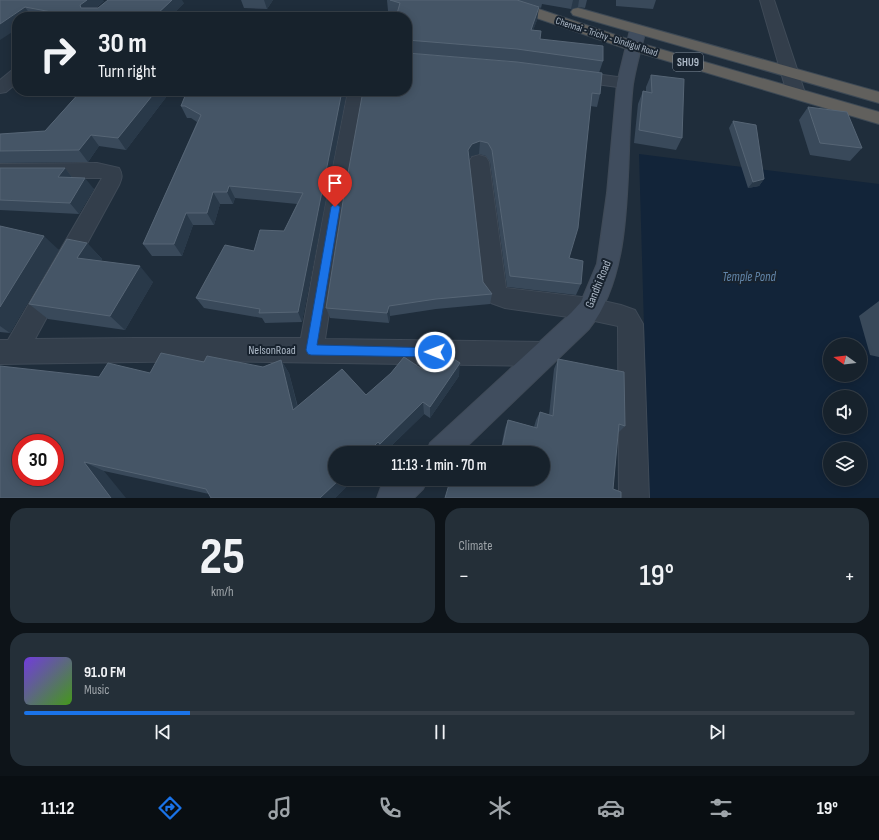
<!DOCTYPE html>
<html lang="en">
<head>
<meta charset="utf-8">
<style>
	:root { --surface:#17222c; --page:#242f38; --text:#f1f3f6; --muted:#9ea4a9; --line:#363f48; --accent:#1a73e8 }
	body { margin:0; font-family:"Sofia Sans Condensed",sans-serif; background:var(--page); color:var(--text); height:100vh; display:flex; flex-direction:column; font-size:15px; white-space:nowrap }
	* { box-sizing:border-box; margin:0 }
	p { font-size:13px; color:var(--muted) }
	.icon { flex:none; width:22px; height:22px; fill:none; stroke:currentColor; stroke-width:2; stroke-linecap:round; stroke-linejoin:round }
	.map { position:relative; height:498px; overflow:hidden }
	.panel { display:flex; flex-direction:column; gap:10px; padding:10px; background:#0d1318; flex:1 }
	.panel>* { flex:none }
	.hud { position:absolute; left:12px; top:12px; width:400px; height:84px; border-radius:16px; box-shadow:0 2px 10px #0003,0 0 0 1px var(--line); background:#17222c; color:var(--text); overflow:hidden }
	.needle { width:26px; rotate:285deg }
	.tools { position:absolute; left:823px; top:338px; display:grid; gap:8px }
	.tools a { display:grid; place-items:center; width:44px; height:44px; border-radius:50%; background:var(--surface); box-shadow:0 2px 10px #0003,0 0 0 1px var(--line); font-size:20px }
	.speed { position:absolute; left:12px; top:434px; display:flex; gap:8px; font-size:20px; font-weight:700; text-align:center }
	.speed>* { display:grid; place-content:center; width:52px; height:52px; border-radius:50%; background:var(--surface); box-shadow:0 2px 10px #0003,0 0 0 1px var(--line); line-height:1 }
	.speed .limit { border:6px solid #d22; background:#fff; color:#111 }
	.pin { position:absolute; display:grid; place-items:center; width:34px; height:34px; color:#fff; margin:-41px -17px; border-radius:50% 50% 50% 0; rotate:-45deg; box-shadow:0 0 4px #0007 }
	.pin .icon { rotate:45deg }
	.me { position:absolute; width:44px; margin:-22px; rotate:271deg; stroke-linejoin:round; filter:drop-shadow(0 0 3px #0008) }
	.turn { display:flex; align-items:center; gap:14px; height:84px; padding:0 20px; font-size:18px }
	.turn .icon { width:52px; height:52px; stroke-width:2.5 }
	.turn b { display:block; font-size:28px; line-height:34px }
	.big { font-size:30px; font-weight:600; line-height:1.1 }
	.panel .widget { flex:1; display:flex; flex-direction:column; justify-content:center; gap:6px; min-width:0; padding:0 14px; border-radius:16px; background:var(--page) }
	.panel .dial { align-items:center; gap:0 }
	.dial b { font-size:52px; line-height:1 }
	.song { display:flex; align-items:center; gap:12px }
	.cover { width:48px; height:48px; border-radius:6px; background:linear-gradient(135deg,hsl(260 70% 55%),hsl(100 70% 35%)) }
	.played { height:4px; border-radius:2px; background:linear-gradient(90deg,var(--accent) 20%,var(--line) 20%) }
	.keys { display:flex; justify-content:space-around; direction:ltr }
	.heat { display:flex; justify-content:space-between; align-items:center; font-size:22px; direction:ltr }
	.panel .tiles { flex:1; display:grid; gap:10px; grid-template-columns:1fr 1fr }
	.widget:last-child { grid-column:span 2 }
	.trip { position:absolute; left:328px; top:446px; width:222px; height:40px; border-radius:20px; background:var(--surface); box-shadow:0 2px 10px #0003,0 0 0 1px var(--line); font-weight:600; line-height:40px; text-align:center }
	.dock { display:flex; height:64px; justify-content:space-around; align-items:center; background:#090e12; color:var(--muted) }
	.dock .icon { width:28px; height:28px }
	.dock .active { color:var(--accent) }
	.dock b { font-size:18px; color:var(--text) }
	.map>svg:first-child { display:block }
</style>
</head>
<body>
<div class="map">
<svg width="879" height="498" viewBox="0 0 879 498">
	<rect width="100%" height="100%" fill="#1f2d3b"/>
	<path fill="#122439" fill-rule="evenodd" d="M639 154 879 184V498H649ZM830 345H860V375H830ZM830 397H860V427H830ZM830 449H860V479H830Z"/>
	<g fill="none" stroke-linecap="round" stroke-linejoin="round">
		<g stroke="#3f4a57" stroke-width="2">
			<path id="minor" d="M760 0H774L805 93 802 97 796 98 790 97 787 93Z
				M17 70V83L6 92 0 93V80L11 71Z
				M573 71 625 78 631 79 633 83 631 87 625 88 567 80 565 76 567 72Z
				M358 91 362 92 365 96 345 207 325 339 544 342 553 346 557 354 553 362 544 366 204 361 0 364V340H8L102 178H0V164L97 163 119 168C123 175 122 178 119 185L35 339 136 338H301L325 207 347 96 350 92Z
				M479 155 486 157 489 162 506 288 590 298 621 305 635 310 643 324 649 498H619L618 326 590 320 505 308 491 303 483 292 469 162 472 157Z"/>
		</g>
		<g stroke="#3f4a57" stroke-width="2">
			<path id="secondary" d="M638 25 643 27 646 30C641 48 636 66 633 84 624 159 638 267 589 329L460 453H426L430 443 571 313 581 302 597 264 607 193 617 83 630 30 633 27Z
				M391 479H428L423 489 414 498H377L381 487Z"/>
		</g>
		<g stroke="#3d4955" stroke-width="2">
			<path id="trunk" d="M491 0H512L639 43 879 112V124L627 49 493 3Z
				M578 8 879 92V103L573 15 571 12 573 9Z"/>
		</g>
		<use href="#minor" fill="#333e4b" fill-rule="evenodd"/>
		<use href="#secondary" fill="#404d5e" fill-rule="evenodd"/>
		<use href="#trunk" fill="#61605d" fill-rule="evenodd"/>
	</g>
	<path fill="#39495a" d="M0 0 104 1 96 8 184 3 170 17H17Z
		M241 0H273L267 9 244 8Z
		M387 0H587L585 8 578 7 571 9 542 4 541 8 539 7 537 20 533 30 540 39 603 61 599 73 515 62 407 53V17L388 11Z
		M616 0H656L653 9 616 6Z
		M407 53 600 94 597 107 590 106 569 258 581 284 576 295 507 287 490 162 486 156 479 154 471 156 469 159 483 282 492 294 490 304 436 309 390 316 389 323 330 318 326 308 363 91H407Z
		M651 75 682 138 676 150 634 143 638 104 643 91 646 92V87Z
		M81 91H169L170 92 126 150 99 146 88 162 0 163V134L45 131Z
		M187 91H349L346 96 302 322 265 323 262 318 204 308 196 298 254 251 284 231 297 204 235 198 233 204H220L214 225H193L182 256H152L143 244 197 122 191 118H187L181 106Z
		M808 107 862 148 850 161 810 155 799 120Z
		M733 121 764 179 759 186 748 188 729 128Z
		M0 168H65L72 177 94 189 79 214 0 210Z
		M0 226 59 250 10 333 0 332Z
		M87 243 102 259 101 261 153 282 125 330 48 319 29 304Z
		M879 301V357L870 355 859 316Z
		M558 359 625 426 618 433 463 485 543 453H500L505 428 508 420 534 427 536 420 540 412 549 415 554 369Z
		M281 360 289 373 298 407 366 395 425 371 459 376 430 418 424 414 384 453H383L382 452 380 453H335V479H354L335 498 209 494 104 471 0 498 99 377 150 373 204 362 263 367Z"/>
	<path fill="#293949" d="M87 0H103L104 1 86 16 81 8 80 5Z
		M172 0H182L184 3 170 17H154Z
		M264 0H273L267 9Z
		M573 0H579L578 7 571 9Z
		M25 7 32 17H17V29L0 40V24Z
		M539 7 537 20 529 42 531 30Z
		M156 91H169L170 92 126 150 118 138Z
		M342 91H349L346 96 302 322 298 312Z
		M91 135 99 146 88 162 79 150Z
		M480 141 479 154 471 156 468 162V150L472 144Z
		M65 168 74 180 58 177Z
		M85 178 94 189 79 214 70 203Z
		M764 179 759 186 748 188 753 182Z
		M229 186 235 198 233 204 227 192Z
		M213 192 220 204 214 225 207 213Z
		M186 213 193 225 182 256 174 244Z
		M44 236 59 250 10 333 0 326V307Z
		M87 243 102 259 93 274 77 258Z
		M140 266 153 282 125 330 110 316Z
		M389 306 390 316 389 323 387 313Z
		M281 360 289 373 301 422 293 410Z
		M460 363 459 376 430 418V407Z
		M423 402 424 414 384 453H383L380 444Z
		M378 442 382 452 380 453H367Z
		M84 462 104 471 126 498H111Z
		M340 479H354L335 498H320Z"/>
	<path fill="#455566" stroke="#566575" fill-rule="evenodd" d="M0 0H87L80 5 81 8H98L108 0H172L154 17H78L25 7 0 24Z
		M390 0H517L539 7 531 30 541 31 540 39 603 46V61L517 49 407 40V17H396L400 3Z
		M407 53 517 62 602 73 600 94 592 93 578 228 569 258 583 261 581 284 510 276 492 150 488 143 480 141 472 144 468 150 483 282 492 294 436 299 389 306 387 313 326 308 344 195 363 91H407Z
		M651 75 684 79 682 138 639 130 643 91 652 93Z
		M81 91H156L118 138 91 135 79 150 0 151V134L45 131Z
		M187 91H342L298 312 259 313 260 309 196 298 225 245 254 251 260 230 284 231 303 193 229 186 227 192H213L207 213H186L174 244H143L201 115 185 106H181Z
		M808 107 847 112 862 148 820 143Z
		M733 121 756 125 764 179 753 182Z
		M0 168H65L58 177 85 178 70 203 0 200Z
		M0 226 44 236 0 307Z
		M67 239 87 243 77 258 140 266 110 316 29 304Z
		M439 352H443L460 363 430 407 423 402 380 444 378 442 367 453H335V479H340L320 498H211L206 489 84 462 111 498H0V366L99 377 108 363 150 373 161 353 204 362 207 356 263 367 281 360 293 410 342 369 366 395 391 373 404 357 425 371ZM21 443H55V477H21Z
		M558 359 624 372 625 426 619 424 613 489 621 492V498H445L450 481 463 485 464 479H543V453H501L508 420 537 428 540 412 553 416Z"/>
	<path fill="#1a73e8" stroke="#114b97" d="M335 203 340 207 317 345 435 348 439 349 441 352 439 356 435 357 311 355 308 354 306 350 331 207Z"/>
	<g text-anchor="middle" stroke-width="4" stroke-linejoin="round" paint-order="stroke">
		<g font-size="10" fill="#adb9c7" stroke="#18232f">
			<text transform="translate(607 36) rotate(18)" y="4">Chennai - Trichy - Dindigul Road</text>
		</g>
		<rect fill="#18232f" stroke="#808c99" stroke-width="1" x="673" y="53" width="30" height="18" rx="3"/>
		<g font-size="11" font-weight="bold" fill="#adb9c7">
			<text x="688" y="66">SHU9</text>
		</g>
		<g font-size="12" fill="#adb9c7" stroke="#18232f">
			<text transform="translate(598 284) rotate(-68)" y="4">Gandhi Road</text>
			<text x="272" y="354">NelsonRoad</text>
		</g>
		<g font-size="13" font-style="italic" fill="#6286aa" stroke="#18232f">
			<text x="749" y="281">Temple Pond</text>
		</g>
	</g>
</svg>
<div class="tools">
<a><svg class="needle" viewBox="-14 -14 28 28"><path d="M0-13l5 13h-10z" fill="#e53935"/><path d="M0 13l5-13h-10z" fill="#9ea4a9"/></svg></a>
<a><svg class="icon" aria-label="sound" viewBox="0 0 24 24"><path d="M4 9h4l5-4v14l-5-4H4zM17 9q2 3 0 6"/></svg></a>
<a><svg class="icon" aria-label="layers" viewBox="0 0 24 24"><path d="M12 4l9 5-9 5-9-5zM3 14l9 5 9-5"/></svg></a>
</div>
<div class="speed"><div class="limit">30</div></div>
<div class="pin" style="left:335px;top:207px;background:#d93025"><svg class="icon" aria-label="arrive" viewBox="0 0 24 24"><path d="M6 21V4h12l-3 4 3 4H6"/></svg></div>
<svg class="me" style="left:435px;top:352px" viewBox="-20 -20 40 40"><circle r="17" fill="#1a73e8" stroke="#fff" stroke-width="3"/><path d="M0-11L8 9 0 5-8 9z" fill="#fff"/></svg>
<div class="trip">11:13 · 1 min · 70 m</div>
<div class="hud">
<div class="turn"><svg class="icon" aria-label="right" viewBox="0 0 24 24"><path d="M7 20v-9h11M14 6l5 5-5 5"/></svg><div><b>30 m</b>Turn right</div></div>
</div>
</div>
<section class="panel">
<div class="tiles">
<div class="widget dial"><b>25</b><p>km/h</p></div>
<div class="widget"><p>Climate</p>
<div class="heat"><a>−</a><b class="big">19°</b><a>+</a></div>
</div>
<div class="widget">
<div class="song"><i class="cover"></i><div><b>91.0 FM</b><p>Music</p></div></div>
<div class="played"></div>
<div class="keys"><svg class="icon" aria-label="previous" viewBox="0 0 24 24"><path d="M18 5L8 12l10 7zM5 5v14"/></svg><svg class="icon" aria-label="pause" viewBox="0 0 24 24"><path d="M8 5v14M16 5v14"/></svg><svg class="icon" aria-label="next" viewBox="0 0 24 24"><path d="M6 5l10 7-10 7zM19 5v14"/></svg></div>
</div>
</div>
</section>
<nav class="dock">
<b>11:12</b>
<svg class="icon active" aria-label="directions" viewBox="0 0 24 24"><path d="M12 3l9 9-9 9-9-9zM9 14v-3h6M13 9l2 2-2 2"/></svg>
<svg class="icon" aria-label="music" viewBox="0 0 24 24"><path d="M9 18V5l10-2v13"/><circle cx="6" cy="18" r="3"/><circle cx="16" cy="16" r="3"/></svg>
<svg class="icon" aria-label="phone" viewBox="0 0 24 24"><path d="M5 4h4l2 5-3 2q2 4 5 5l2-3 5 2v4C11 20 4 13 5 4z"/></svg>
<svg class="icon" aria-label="climate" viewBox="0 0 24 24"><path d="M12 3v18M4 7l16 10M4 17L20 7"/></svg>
<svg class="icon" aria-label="car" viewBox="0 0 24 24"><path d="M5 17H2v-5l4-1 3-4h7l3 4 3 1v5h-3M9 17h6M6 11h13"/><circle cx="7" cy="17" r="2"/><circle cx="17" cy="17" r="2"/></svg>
<svg class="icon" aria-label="filters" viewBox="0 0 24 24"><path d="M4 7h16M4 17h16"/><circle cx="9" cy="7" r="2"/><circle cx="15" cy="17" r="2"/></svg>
<b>19°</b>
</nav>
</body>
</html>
